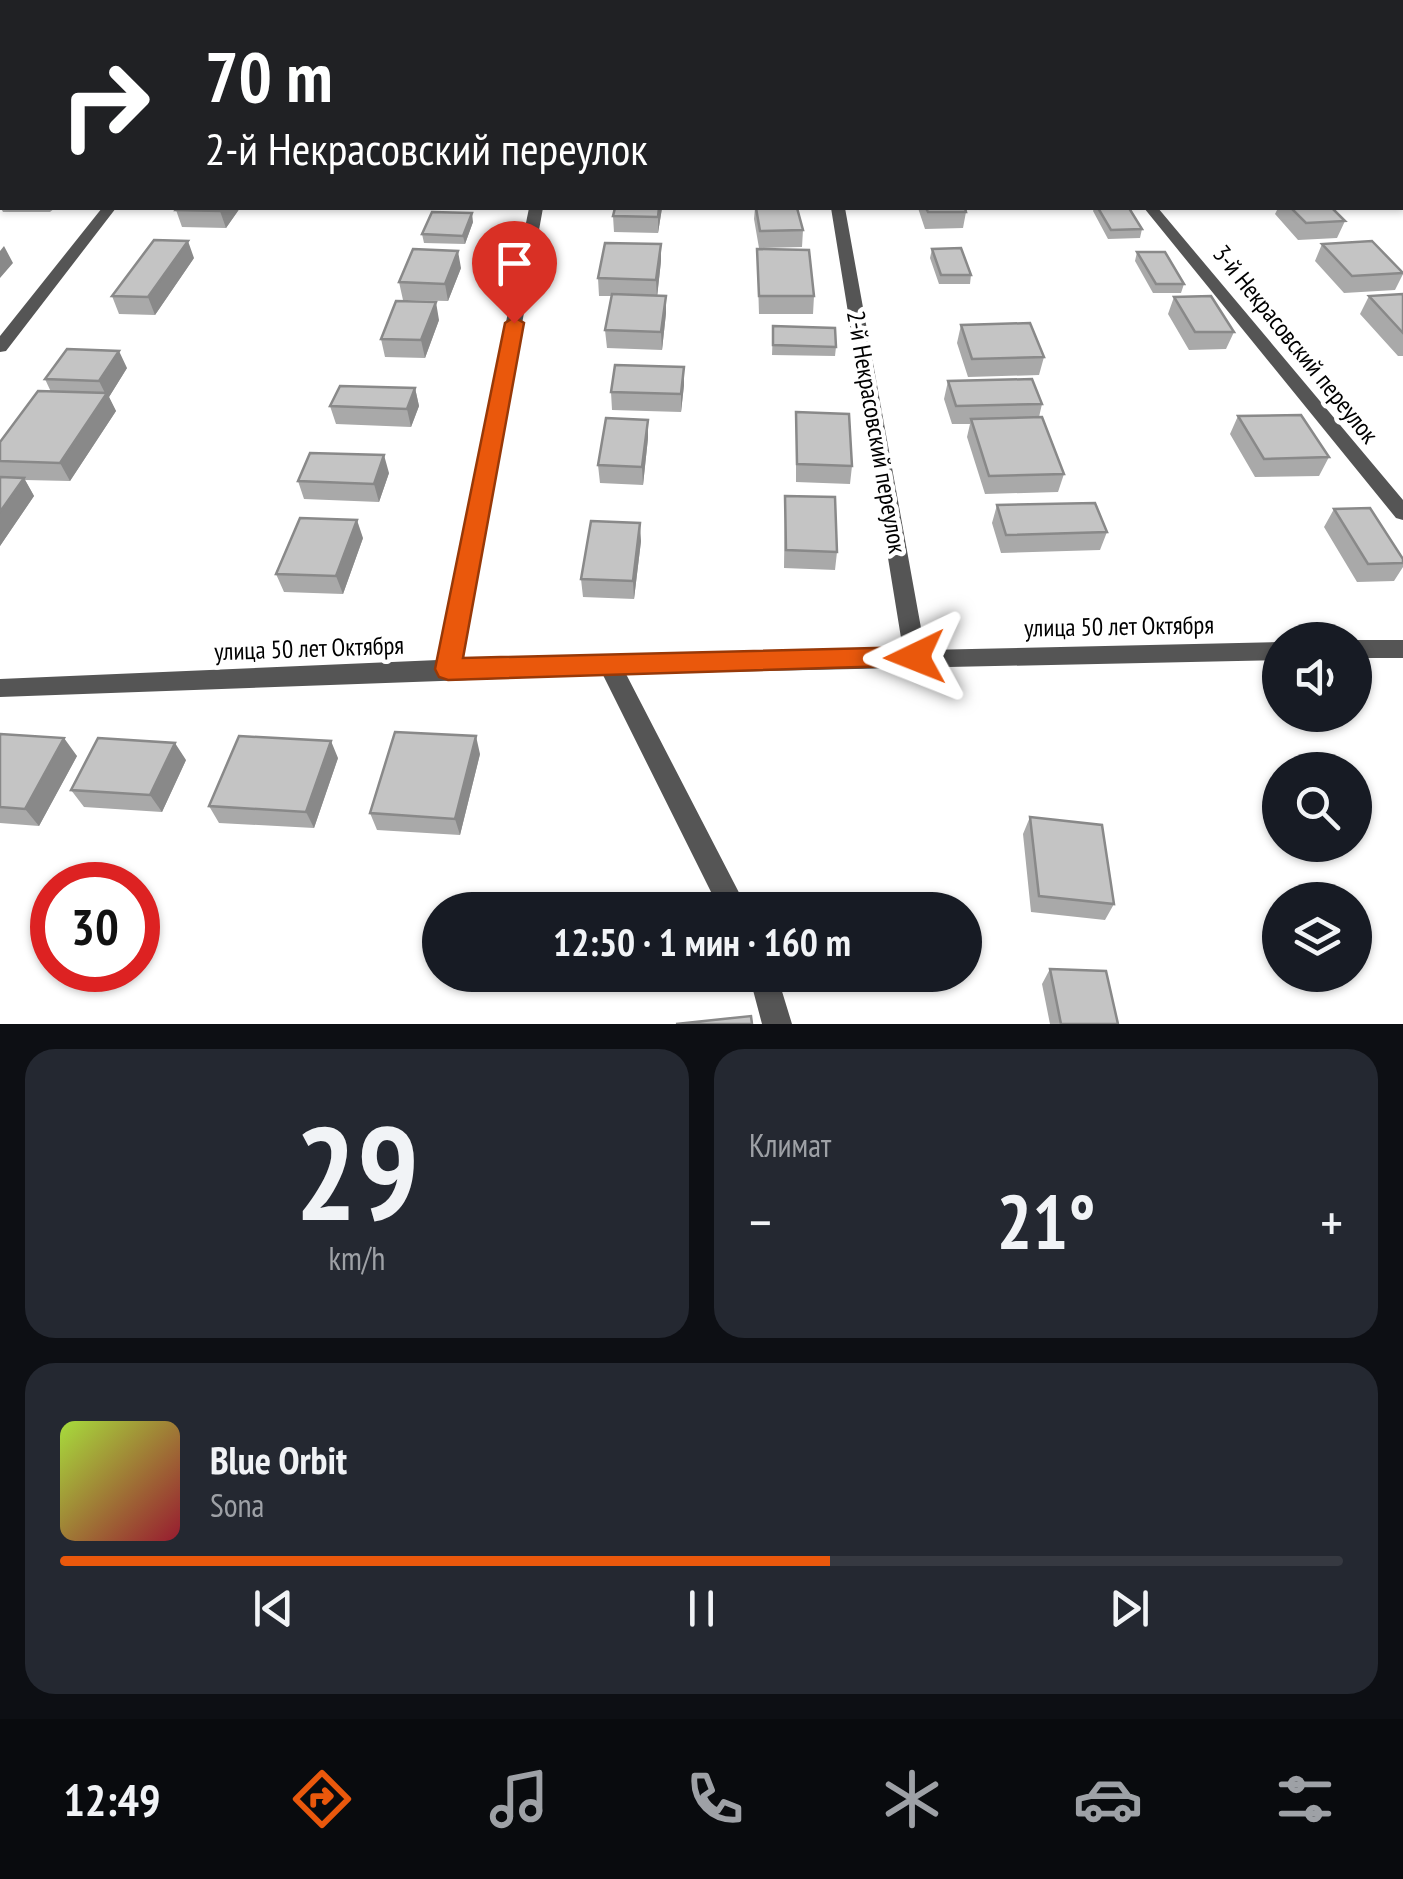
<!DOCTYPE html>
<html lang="ru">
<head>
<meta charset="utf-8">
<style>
	:root { --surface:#171b24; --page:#242831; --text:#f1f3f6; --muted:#9ea1a6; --line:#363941; --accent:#ea580c }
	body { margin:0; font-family:"PT Sans Narrow",sans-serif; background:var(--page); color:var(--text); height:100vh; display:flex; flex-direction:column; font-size:38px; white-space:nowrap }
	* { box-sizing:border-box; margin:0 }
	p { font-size:32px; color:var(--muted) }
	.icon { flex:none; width:55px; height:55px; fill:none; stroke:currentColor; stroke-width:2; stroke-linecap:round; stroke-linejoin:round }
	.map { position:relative; height:1024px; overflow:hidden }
	.side { display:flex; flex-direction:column; gap:25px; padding:25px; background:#0d0f14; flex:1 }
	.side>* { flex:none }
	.top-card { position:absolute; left:0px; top:0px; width:1405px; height:210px; box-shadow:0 2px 8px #0004; background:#202124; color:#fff; overflow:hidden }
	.controls { position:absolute; left:1262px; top:622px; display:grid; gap:20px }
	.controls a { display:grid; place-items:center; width:110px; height:110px; border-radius:50%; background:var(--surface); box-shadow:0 2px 8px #0004; font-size:50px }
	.speed { position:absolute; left:30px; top:862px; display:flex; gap:20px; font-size:50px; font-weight:700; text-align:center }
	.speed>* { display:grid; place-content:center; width:130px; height:130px; border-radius:50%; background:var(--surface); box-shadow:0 2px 8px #0004; line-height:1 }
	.speed .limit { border:15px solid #d22; background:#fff; color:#111 }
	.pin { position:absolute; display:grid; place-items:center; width:85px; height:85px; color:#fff; margin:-102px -42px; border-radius:50% 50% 50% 0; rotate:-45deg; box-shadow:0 0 10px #0007 }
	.pin .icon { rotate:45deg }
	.me { position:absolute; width:110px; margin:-55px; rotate:268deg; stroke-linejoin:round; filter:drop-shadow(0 0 8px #0008) }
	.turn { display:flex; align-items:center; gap:35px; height:210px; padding:0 40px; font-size:45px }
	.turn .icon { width:130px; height:130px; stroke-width:2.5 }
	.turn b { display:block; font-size:70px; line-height:85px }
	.big { font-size:75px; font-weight:700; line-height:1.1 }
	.side .card { flex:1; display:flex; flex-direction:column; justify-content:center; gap:15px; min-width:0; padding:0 35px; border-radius:30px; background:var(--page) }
	.side .dial { align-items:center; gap:0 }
	.dial b { font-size:130px; line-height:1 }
	.song { display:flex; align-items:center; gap:30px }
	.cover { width:120px; height:120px; border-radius:15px; background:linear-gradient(135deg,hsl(80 70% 55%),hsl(350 70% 35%)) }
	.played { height:10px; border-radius:5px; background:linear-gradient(90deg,var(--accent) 60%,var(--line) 60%) }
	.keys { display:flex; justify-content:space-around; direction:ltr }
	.heat { display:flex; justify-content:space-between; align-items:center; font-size:55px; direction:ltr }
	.side .tiles { flex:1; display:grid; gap:25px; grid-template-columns:1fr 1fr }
	.card:last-child { grid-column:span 2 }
	.trip { position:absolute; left:422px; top:892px; width:560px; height:100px; border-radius:50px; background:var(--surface); box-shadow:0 2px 8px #0004; font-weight:700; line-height:100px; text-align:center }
	.dock { display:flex; height:160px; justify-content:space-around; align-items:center; background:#090b0e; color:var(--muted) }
	.dock .icon { width:70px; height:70px }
	.dock .active { color:var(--accent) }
	.dock b { font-size:45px; color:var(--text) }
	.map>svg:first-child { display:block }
</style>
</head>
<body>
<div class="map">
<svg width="1403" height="1024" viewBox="0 0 1403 1024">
	<rect width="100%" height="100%" fill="#fff"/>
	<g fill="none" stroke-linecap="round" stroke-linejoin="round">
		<path fill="#555" fill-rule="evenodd" d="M0 61 2 62V68L0 69Z
			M1402 171H1403V179H1402Z
			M102 208H116L6 351 0 352V336Z
			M529 208H543L461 660 903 650 831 208H845L925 650 1280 642V660L626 674 748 910H720L603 675 0 697V679L438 660Z
			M1144 208H1158L1403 500V520L1396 518Z
			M1355 640H1403V658H1355Z
			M749 975H777L792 1024H762Z"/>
	</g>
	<path fill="#a9a9a9" d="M2 187V208H55L50 212H3L0 206V190Z
		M178 208H240L226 228 182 227 176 210Z
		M615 208H662L658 233 614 232 613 216Z
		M755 208H797L803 230 802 247 759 248 754 219Z
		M918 208H965L966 212 963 228 925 229Z
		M1094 208H1129L1142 229 1140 238 1108 239 1093 211Z
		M1278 208H1332L1345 221 1337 238 1298 240 1275 214Z
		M473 222 465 244 424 243 422 234Z
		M1322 244 1403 272V274L1395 290 1344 293 1315 261Z
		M757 249 814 296 813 314H759Z
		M932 249 971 275 970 284H939L930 258Z
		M1137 252 1184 284 1181 293H1153L1135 261Z
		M194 258 155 315 119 314 112 296Z
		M661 261 657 296 666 313 662 350 607 348 605 330 612 296H599L598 278Z
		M461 268 448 301 403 300 399 282Z
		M1403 294V356H1398L1360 314 1369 296Z
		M1174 297 1234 332 1226 349 1189 350 1168 314Z
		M439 320 425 358 385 357 381 339Z
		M961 325 1044 357 1039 375 968 377 957 343Z
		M773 326 836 347 835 356 772 355Z
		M127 368 109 397 116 411 70 481 25 480 34 496 0 546V442L51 392 45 379Z
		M948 381 1042 404 1039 417 1064 474 1058 492 985 494 967 437 970 424H952L944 399Z
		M684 385 681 412 612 410 611 392Z
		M415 388 419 406 411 427 336 424 330 406Z
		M796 412 852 466 850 484 796 482Z
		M1238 416 1329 457 1319 476 1255 477 1230 434Z
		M648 438 643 485 600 483 598 465Z
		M389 473 379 502 304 499 298 481Z
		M785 496 837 552 835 570 784 568Z
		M997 505 1107 532 1100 550 1001 553 992 523Z
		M1334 509 1403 559V567L1394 581 1357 582 1324 527Z
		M363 538 343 594 284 592 276 574Z
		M641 541 634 599 583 597 581 579Z
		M0 734 77 756 39 826 0 823Z
		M480 754 460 835 377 830 370 813Z
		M338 758 314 828 219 823 209 806Z
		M186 760 162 812 84 807 71 790Z
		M1030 817 1114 904 1105 920 1031 912 1023 834Z
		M1050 969 1118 1024H1050L1042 984Z"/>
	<path fill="#898989" d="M217 0H229L230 2H214Z
		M223 208H240L226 228 220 211Z
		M659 208H662L658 233V217Z
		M472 213 473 222 465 244 463 236Z
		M188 241 194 258 155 315 148 297Z
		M661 244V261L657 298 656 280Z
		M4 246 13 263 0 278V251Z
		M458 251 461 268 448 301 445 284Z
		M666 296V313L662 350 661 332Z
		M436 302 439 320 425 358 421 340Z
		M119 351 127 368 109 397 116 411 70 481 60 463 106 395 99 381Z
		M684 367V385L681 412V394Z
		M415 388 419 406 411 427 407 409Z
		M648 420V438L643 485 642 467Z
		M384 455 389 473 379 502 374 484Z
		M24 478 34 496 0 546V512Z
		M357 520 363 538 343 594 336 576Z
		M640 523 641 541 634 599 633 581Z
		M476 736 480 754 460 835 455 819Z
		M64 738 77 756 39 826 25 809Z
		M331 741 338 758 314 828 306 812Z
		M175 743 186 760 162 812 150 795Z"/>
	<path fill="#c4c4c4" stroke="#898989" stroke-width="2.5" d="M181 0H217L214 2H178Z
		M178 208H223L220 211 176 210Z
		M615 208H659L658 217 613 216Z
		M756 208H797L803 230 760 231Z
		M926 208H965L966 212H928Z
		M1098 208H1129L1142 229 1111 230Z
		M1291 208H1332L1345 221 1306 223Z
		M432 212 472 213 463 236 422 234Z
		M154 240 188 241 148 297 112 296Z
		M1372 241 1403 273 1352 276 1322 244Z
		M605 243 661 244 656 280 598 278Z
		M961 248 971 275H941L932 249Z
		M413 249 458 251 445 284 399 282Z
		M757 249 809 250 814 296H759Z
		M1137 252H1165L1184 284H1156Z
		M612 294 666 296 661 332 605 330Z
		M1403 294V333L1369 296Z
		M1211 296 1234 332H1195L1174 297Z
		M396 301 436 302 421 340 381 339Z
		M1030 323 1044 357 972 359 961 325Z
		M773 326 835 328 836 347 773 345Z
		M67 349 119 351 99 381 45 379Z
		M615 365 684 367 681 394 611 392Z
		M1032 379 1042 404 956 406 948 381Z
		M340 386 415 388 407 409 330 406Z
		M38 391 107 393 60 463 0 461V442Z
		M796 412 849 414 852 466 797 464Z
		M1301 415 1329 457 1264 459 1238 416Z
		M1042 417 1064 474 989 476 971 419Z
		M606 418 648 420 642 467 598 465Z
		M310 453 384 455 374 484 298 481Z
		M0 477 24 478 0 512Z
		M785 496 835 497 837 552 786 550Z
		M1095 503 1107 532 1006 535 997 505Z
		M1370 508 1403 559V563L1368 564 1334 509Z
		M300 518 357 520 336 576 276 574Z
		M591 521 640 523 633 581 581 579Z
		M395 732 476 736 455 819 370 813Z
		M0 734 64 738 25 809 0 807Z
		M239 736 331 741 306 812 209 806Z
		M98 738 175 743 150 795 71 790Z
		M1030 817 1102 825 1114 904 1039 896Z
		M1050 969 1106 971 1118 1024H1061Z
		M751 1016 752 1024H676Z"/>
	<path fill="#ea580c" stroke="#983908" stroke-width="2.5" d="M514 317 524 323 463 658 915 647 924 650 928 657 924 665 448 680 439 677 435 669 505 323Z"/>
	<g text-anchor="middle" stroke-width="9" stroke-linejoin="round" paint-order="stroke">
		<g font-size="25" fill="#000" stroke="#fff">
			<text transform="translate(1296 344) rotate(51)" y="9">3-й Некрасовский переулок</text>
			<text transform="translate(877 432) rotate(80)" y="9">2-й Некрасовский переулок</text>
			<text transform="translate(1119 626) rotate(-1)" y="9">улица 50 лет Октября</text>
			<text transform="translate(309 648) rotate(-2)" y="9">улица 50 лет Октября</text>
		</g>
	</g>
</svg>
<div class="controls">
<a><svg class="icon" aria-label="sound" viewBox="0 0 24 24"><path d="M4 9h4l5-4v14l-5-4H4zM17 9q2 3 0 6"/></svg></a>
<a><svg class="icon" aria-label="search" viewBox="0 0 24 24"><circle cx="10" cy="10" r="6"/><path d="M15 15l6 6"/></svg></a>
<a><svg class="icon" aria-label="layers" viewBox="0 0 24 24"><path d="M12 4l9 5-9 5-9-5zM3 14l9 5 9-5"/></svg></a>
</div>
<div class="speed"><div class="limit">30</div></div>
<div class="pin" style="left:514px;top:323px;background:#d93025"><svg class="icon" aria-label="arrive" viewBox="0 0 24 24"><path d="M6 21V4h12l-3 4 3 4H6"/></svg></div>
<svg class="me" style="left:915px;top:657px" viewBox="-20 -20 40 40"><path d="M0-17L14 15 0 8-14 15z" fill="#ea580c" stroke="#fff" stroke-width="4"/></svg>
<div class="trip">12:50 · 1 мин · 160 m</div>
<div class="top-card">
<div class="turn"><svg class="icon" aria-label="right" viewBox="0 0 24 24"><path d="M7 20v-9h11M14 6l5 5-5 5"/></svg><div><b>70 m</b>2-й Некрасовский переулок</div></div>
</div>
</div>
<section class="side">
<div class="tiles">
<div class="card dial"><b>29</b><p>km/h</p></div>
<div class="card"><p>Климат</p>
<div class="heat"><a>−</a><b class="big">21°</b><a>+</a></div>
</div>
<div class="card">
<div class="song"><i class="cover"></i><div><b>Blue Orbit</b><p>Sona</p></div></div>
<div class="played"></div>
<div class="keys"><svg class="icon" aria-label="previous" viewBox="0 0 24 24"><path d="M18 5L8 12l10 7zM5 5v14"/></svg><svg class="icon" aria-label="pause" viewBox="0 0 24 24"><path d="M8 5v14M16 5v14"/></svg><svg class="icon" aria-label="next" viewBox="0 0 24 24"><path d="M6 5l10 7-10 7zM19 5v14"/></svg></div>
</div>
</div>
</section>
<nav class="dock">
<b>12:49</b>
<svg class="icon active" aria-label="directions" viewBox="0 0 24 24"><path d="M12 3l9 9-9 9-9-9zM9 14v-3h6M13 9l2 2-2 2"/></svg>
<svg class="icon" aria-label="music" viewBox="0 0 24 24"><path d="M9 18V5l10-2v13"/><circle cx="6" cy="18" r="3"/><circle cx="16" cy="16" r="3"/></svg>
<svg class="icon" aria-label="phone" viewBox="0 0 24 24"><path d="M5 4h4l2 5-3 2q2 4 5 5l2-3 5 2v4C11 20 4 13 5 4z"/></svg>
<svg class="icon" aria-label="climate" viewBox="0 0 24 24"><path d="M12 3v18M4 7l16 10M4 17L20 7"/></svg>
<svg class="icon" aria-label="car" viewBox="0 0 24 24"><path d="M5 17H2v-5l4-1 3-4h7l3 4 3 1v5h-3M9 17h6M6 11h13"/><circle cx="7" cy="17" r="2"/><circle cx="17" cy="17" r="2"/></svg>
<svg class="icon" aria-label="filters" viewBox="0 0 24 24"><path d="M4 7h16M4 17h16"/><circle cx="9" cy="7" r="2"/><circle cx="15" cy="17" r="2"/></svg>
</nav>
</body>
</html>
